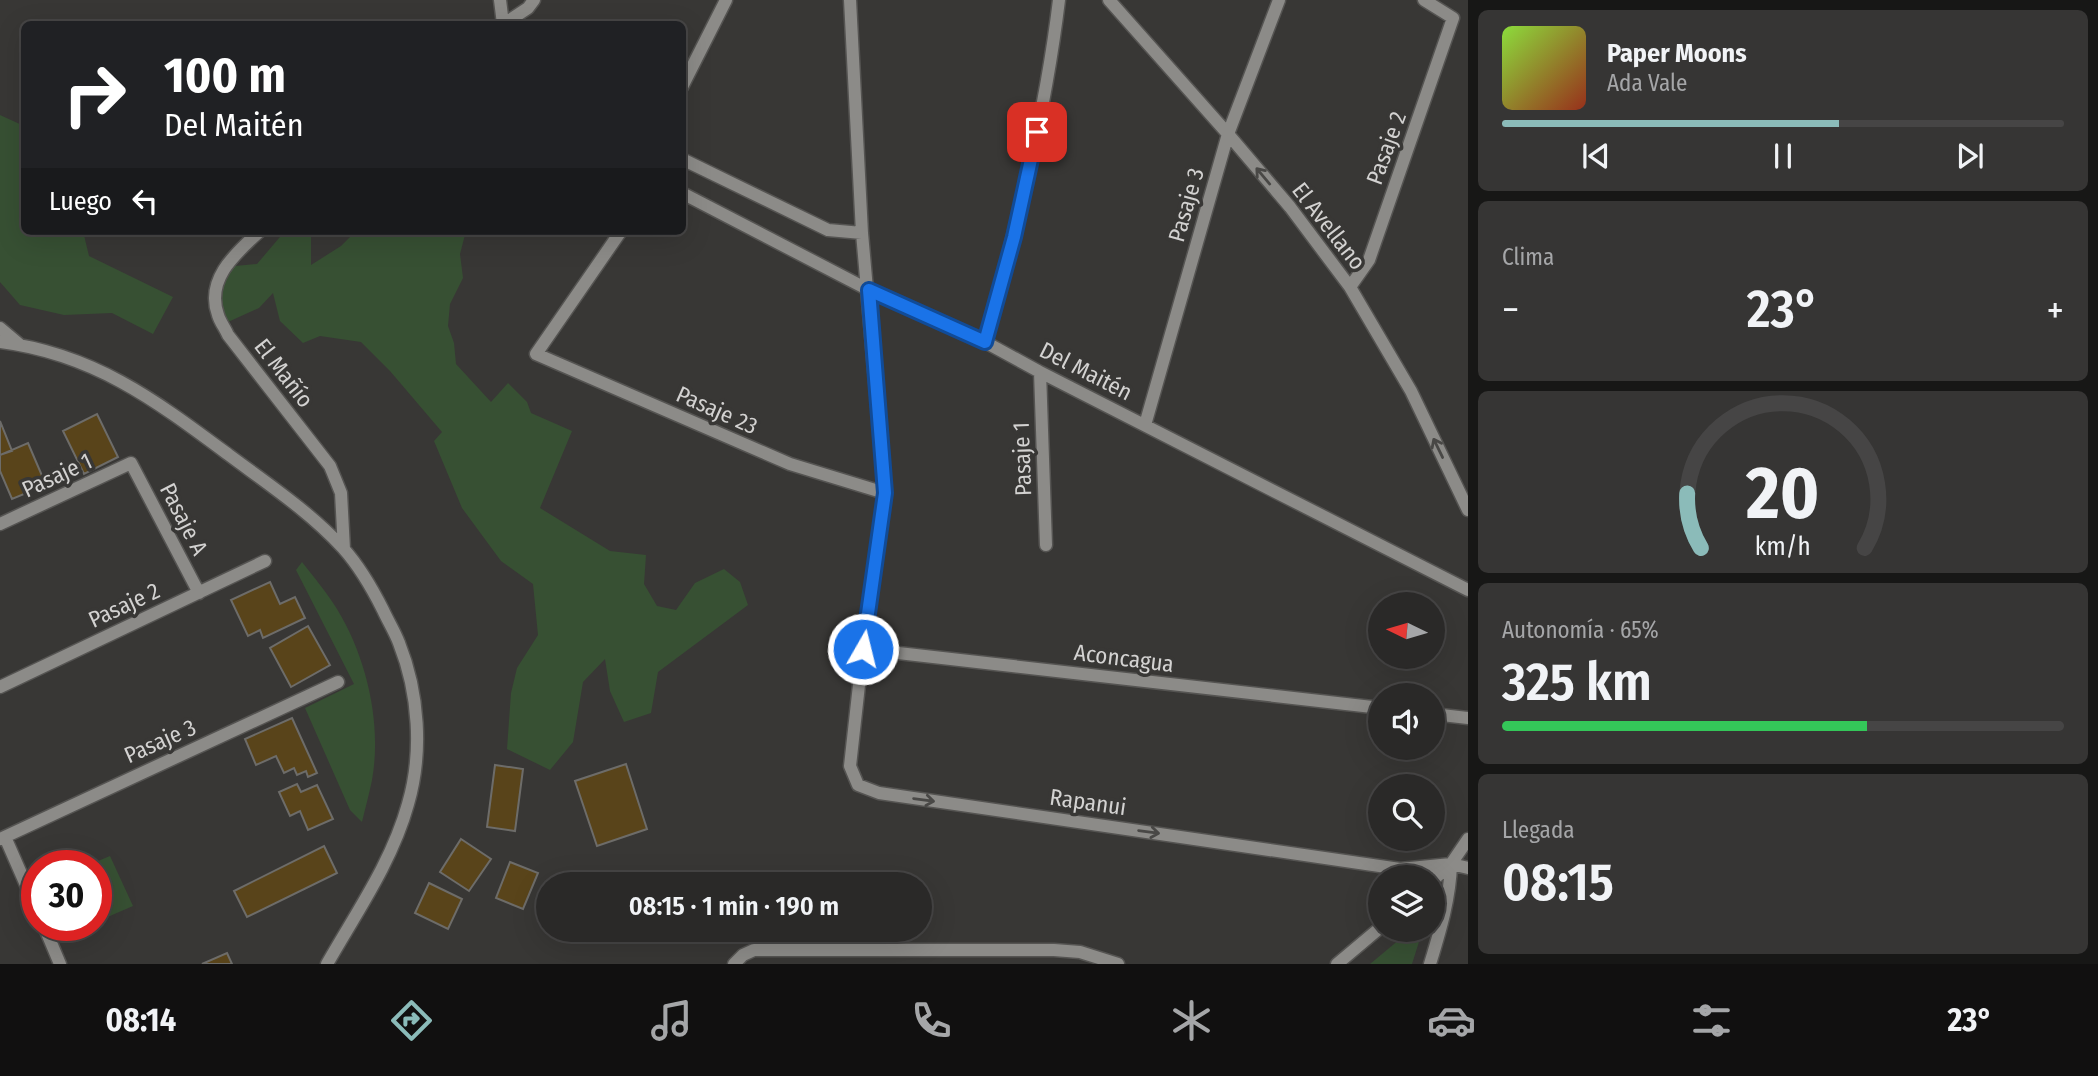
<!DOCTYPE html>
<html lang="es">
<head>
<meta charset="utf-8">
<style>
	:root { --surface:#2a2928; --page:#363534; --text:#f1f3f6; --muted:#a5a6a8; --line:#464545; --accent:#8bbbb9 }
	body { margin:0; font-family:"Fira Sans Condensed",sans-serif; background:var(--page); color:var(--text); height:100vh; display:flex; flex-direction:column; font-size:26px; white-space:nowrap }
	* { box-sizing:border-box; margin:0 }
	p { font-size:23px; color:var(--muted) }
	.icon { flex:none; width:38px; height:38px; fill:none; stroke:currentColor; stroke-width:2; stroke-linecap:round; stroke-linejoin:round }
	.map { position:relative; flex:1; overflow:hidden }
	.side { display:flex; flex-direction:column; gap:10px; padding:10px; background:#171716; width:630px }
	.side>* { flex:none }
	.hud { position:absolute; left:21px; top:21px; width:665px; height:214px; border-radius:10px; box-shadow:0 7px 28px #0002,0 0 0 2px var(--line); background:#202124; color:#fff; overflow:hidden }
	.needle { width:46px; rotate:275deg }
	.buttons { position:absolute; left:1368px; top:592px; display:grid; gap:14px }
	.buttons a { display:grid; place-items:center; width:77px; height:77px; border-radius:50%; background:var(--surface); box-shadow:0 7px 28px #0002,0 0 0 2px var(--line); font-size:35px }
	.speed { position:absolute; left:21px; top:850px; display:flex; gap:14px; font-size:35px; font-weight:700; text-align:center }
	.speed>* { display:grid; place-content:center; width:91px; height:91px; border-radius:50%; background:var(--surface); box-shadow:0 7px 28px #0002,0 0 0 2px var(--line); line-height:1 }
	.speed .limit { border:10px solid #d22; background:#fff; color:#111 }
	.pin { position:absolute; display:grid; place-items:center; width:60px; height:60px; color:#fff; margin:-30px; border-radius:14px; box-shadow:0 4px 10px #0006 }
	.me { position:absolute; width:77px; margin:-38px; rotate:8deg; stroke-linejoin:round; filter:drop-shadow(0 0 5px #0008) }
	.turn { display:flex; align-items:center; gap:24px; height:147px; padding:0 28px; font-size:32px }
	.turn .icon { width:91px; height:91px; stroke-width:2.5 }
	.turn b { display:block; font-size:49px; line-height:60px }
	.then { display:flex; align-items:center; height:66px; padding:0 28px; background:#0003; gap:14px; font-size:26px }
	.big { font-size:52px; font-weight:600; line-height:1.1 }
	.side .card { flex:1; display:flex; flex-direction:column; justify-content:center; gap:10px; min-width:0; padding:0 24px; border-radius:10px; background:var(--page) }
	.side .dial { align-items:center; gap:0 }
	.dial svg { height:182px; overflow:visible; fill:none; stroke:var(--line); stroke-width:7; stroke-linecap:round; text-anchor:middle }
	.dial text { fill:var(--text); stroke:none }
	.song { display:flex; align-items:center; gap:21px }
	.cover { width:84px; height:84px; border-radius:10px; background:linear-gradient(135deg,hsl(90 70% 55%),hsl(10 70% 35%)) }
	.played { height:7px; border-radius:4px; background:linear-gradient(90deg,var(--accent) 60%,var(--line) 60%) }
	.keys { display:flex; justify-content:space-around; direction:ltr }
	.heat { display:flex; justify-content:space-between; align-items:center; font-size:38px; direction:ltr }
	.charge { height:10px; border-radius:5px; background:linear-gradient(90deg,#34c759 65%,var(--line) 0) }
	.trip { position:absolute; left:536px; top:872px; width:396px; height:70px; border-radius:35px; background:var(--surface); box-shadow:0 7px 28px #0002,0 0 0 2px var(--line); font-weight:600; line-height:70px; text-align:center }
	.dock { display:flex; height:112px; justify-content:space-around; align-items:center; background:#111010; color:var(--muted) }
	.dock .icon { width:49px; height:49px }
	.dock .active { color:var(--accent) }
	.dock b { font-size:32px; color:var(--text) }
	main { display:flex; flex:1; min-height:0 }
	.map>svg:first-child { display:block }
</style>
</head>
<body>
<main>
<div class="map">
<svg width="1468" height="964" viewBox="0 0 1468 964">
	<rect width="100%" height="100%" fill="#383735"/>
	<path fill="#375033" d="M0 115 24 126V231H83L89 256 173 297 153 334 112 313 64 315 20 305 0 282Z
		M285 231H319L311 236V265L341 246 356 231H466L460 254 463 278 450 304 448 326 454 343 456 364 491 402 508 383 527 402 531 413 572 431 540 508 610 551 646 555 644 584 657 606 676 610 695 583 724 569 740 582 748 605 658 672 651 713 624 722 610 691 605 659 583 682 573 742 550 770 507 749 511 693 517 668 538 635 533 584 501 561 462 508 434 441 442 432 390 371 361 342 320 336 303 343 280 321 273 293 259 308 217 327 215 287 235 266 257 264Z
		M302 562C314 577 327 593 337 609 367 658 382 724 372 780 369 795 365 809 362 822L350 810 305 708 354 684 296 570Z
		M110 856 133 906 96 922V866H86Z
		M1412 929H1423L1412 964H1370Z"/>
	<path fill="#59441a" stroke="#6d6c69" stroke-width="2" d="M97 414 118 457 84 474 63 431Z
		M0 421 12 451 0 455Z
		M28 443 46 485 12 499 0 471V455Z
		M270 582 280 604 295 597 305 618 263 638 260 630 248 636 231 600Z
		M308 626 330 665 291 687 270 648Z
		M292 718 317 773 308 777 306 771 297 775 294 768 284 773 276 756 256 765 245 739Z
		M626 764 647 829 597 846 575 781Z
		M495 765 523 769 515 831 487 827Z
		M297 784 301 792 317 785 333 819 308 830 300 811 290 816 279 792Z
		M461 839 491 859 469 891 440 872Z
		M324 846 337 873 247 917 234 891Z
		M510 862 538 873 523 909 496 898Z
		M429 883 462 899 448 929 415 913Z
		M227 953 232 964H202Z"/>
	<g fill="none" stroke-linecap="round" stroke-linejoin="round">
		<g stroke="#555452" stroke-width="15">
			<path id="minor" d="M500 0 503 24
				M850 0 862 233 885 493 863 649 850 766 858 785 879 793 1400 869 1451 864 1468 868
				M1109 0 1228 134 1290 207 1350 287 1411 391 1468 510
				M504 24 528 8 534 0
				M682 87 726 0
				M682 159 828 230 862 233
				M682 193 869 290 985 342 1040 372 1468 590
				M260 231C236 253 205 279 218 315 220 322 225 328 228 335L330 466 341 493 344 549
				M621 231 536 354 790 464 885 493
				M1350 287 1369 260 1453 18 1424 0
				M0 328 19 344
				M0 342C94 354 155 400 229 455 268 484 310 512 343 548 360 567 372 588 383 610 388 621 395 632 399 643 419 693 423 753 408 804 392 862 356 913 327 964
				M985 342C1016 229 1045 116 1059 0
				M1040 372 1046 545
				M1145 425 1228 134 1279 0
				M0 524 131 463 199 593
				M863 649 1381 708
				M0 687 265 561
				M1433 714 1468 718
				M5 837 37 910
				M0 839 338 682
				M1433 880 1451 864 1468 839
				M44 926 60 964
				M734 964 743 955 754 950H1054L1080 952 1118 964
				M1337 964 1381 927
				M1430 964C1440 931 1450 899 1451 864"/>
		</g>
		<use href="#minor" stroke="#8c8b88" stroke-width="12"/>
	</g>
	<defs><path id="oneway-shaft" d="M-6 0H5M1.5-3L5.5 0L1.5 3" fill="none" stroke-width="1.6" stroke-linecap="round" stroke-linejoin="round" transform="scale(1.75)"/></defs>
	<g stroke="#494846">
		<use href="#oneway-shaft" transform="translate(1263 176) rotate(-130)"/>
		<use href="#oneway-shaft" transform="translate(1438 448) rotate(-116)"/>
		<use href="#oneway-shaft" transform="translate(924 800) rotate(8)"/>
		<use href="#oneway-shaft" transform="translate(1149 832) rotate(8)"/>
	</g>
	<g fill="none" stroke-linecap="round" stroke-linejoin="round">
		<g stroke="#114b97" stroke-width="18">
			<path id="route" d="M863 649 885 493 869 290 985 342 1014 237 1037 132"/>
		</g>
		<use href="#route" stroke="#1a73e8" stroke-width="12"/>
	</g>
	<g text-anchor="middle" stroke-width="7" stroke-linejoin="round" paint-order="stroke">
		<g font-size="23" fill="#d3d2d1" stroke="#383735">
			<text transform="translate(1386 148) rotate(-70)" y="8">Pasaje 2</text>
			<text transform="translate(1186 205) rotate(-74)" y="8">Pasaje 3</text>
			<text transform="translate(1329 226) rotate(52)" y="8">El Avellano</text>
			<text transform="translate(1086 371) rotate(27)" y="8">Del Maitén</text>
			<text transform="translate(284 373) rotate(52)" y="8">El Mañío</text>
			<text transform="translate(717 410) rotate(24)" y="8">Pasaje 23</text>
			<text transform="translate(1022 459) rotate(-92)" y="8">Pasaje 1</text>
			<text transform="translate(57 475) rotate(-25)" y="8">Pasaje 1</text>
			<text transform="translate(184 519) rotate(63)" y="8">Pasaje A</text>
			<text transform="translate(124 605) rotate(-25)" y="8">Pasaje 2</text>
			<text transform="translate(1124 658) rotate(7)" y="8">Aconcagua</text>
			<text transform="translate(160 741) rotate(-24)" y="8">Pasaje 3</text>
			<text transform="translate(1088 802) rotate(8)" y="8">Rapanui</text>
		</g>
	</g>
</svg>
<div class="buttons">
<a><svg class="needle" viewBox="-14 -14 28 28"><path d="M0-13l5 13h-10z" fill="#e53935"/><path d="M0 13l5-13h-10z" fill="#a5a6a8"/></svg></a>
<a><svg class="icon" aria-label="sound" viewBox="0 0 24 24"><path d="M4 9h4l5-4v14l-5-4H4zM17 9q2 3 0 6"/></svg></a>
<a><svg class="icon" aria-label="search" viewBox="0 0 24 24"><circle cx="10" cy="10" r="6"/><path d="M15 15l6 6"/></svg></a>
<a><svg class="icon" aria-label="layers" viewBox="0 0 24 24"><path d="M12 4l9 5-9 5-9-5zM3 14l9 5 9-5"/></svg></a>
</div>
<div class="speed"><div class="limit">30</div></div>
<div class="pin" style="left:1037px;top:132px;background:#d93025"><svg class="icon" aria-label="arrive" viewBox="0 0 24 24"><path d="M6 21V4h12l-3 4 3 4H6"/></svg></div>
<svg class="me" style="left:863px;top:649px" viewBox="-20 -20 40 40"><circle r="17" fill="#1a73e8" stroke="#fff" stroke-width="3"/><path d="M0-11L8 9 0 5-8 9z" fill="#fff"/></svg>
<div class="trip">08:15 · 1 min · 190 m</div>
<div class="hud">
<div class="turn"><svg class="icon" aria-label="right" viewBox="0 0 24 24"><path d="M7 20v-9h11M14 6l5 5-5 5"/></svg><div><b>100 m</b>Del Maitén</div></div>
<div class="then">Luego<svg class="icon" aria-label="left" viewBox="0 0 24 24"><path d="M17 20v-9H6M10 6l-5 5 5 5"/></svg></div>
</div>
</div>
<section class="side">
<div class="card">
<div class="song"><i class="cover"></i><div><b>Paper Moons</b><p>Ada Vale</p></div></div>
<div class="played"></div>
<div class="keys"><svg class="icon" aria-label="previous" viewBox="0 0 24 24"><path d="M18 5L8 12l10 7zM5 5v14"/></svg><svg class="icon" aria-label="pause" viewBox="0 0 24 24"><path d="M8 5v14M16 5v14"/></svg><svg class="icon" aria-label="next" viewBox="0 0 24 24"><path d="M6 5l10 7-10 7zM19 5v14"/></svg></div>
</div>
<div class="card"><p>Clima</p>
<div class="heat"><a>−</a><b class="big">23°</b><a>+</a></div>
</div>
<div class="card dial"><svg viewBox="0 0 100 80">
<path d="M14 69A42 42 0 1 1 86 69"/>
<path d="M14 69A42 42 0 0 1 8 45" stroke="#8bbbb9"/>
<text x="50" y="56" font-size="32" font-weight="700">20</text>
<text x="50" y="72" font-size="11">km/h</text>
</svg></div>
<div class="card"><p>Autonomía · 65%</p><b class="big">325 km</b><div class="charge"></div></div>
<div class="card"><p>Llegada</p><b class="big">08:15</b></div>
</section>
</main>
<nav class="dock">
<b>08:14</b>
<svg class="icon active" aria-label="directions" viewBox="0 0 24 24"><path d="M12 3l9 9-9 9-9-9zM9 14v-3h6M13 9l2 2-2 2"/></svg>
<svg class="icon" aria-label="music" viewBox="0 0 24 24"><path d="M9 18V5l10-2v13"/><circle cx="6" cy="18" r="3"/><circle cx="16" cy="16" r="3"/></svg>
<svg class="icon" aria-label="phone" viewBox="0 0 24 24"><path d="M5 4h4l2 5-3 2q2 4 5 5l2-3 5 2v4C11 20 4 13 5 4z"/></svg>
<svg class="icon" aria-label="climate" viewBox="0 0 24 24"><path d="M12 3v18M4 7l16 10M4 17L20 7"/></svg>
<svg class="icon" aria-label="car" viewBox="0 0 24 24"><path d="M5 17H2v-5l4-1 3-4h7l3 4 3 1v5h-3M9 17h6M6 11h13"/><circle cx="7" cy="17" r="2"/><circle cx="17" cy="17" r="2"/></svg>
<svg class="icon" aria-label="filters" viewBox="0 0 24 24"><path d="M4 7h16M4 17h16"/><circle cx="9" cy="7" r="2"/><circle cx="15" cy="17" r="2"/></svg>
<b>23°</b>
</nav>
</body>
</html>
